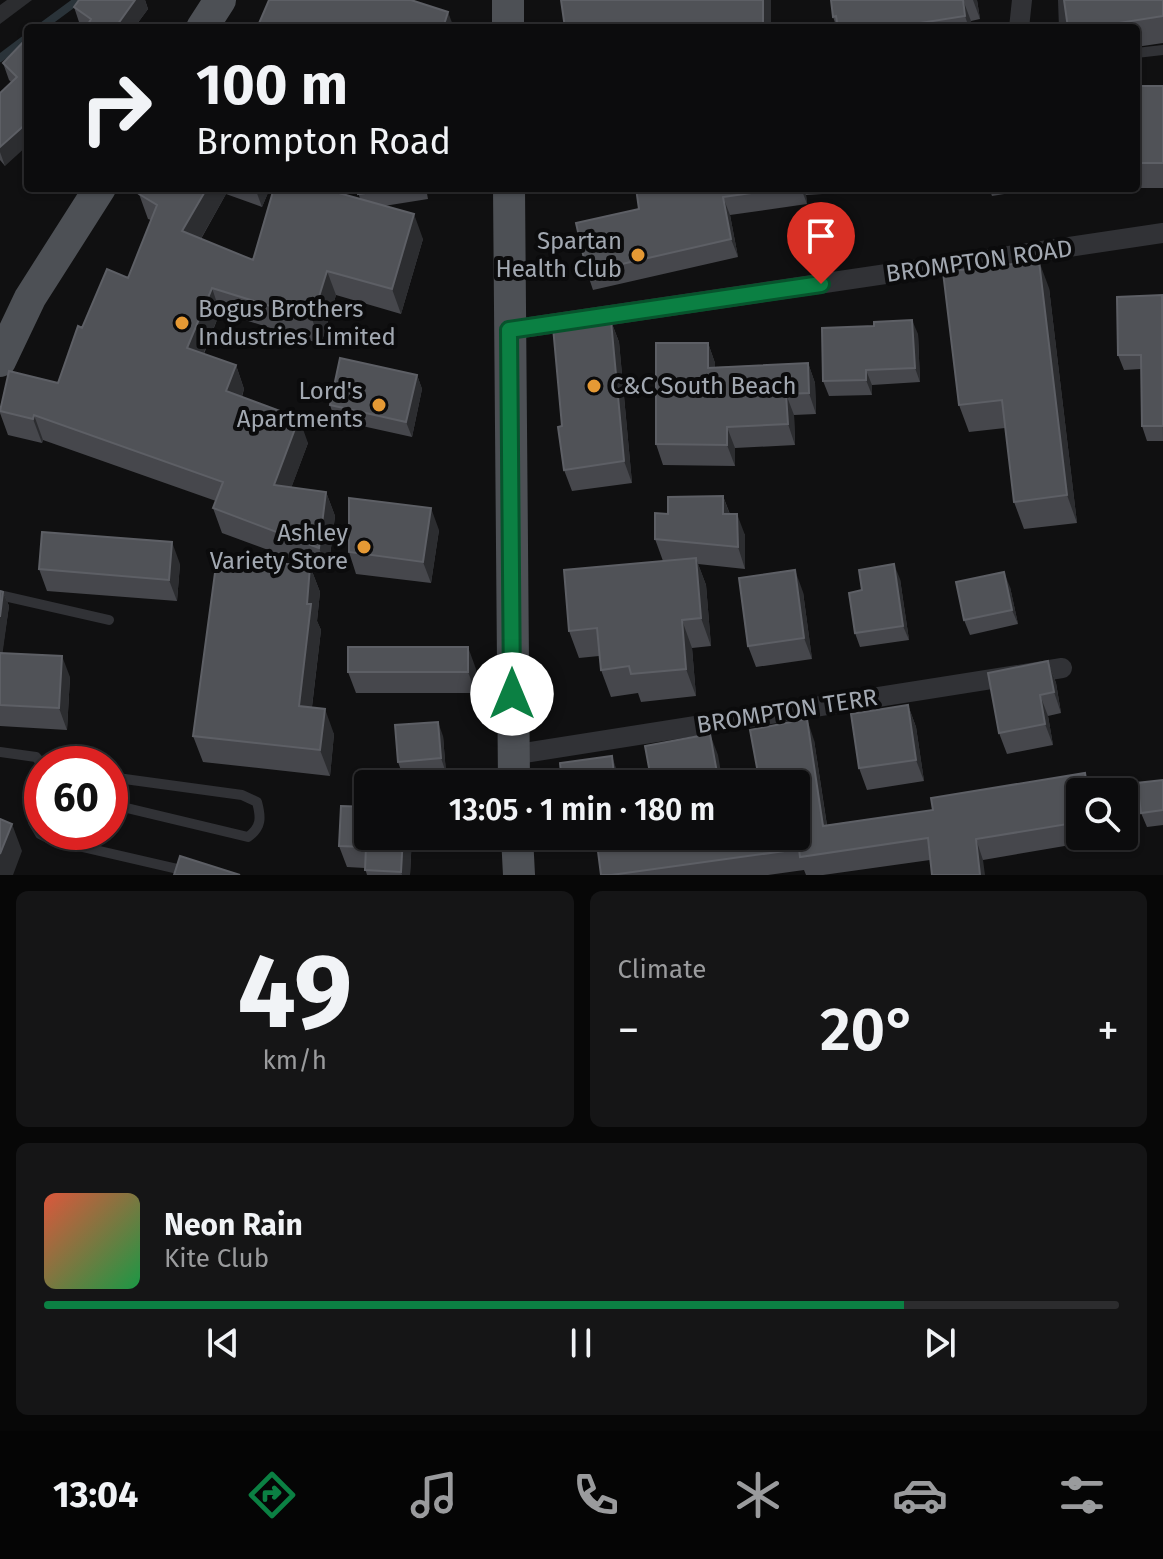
<!DOCTYPE html>
<html lang="en">
<head>
<meta charset="utf-8">
<style>
	:root { --surface:#0c0c0d; --page:#151516; --text:#f1f3f6; --muted:#9a9b9d; --line:#2c2c2e; --accent:#0b8043 }
	body { margin:0; font-family:"Fira Sans",sans-serif; background:var(--page); color:var(--text); height:100vh; display:flex; flex-direction:column; font-size:30px; white-space:nowrap }
	* { box-sizing:border-box; margin:0 }
	p { font-size:26px; color:var(--muted) }
	.icon { flex:none; width:44px; height:44px; fill:none; stroke:currentColor; stroke-width:2; stroke-linecap:round; stroke-linejoin:round }
	.map { position:relative; height:875px; overflow:hidden }
	.panel { display:flex; flex-direction:column; gap:16px; padding:16px; background:#070707; flex:1 }
	.panel>* { flex:none }
	.hud { position:absolute; left:24px; top:24px; width:1116px; height:168px; border-radius:8px; box-shadow:0 2px 6px #0004,0 0 0 2px var(--line); background:#0c0c0d; color:var(--text); overflow:hidden }
	.controls { position:absolute; left:1066px; top:778px; display:grid; gap:16px }
	.controls a { display:grid; place-items:center; width:72px; height:72px; border-radius:8px; background:var(--surface); box-shadow:0 2px 6px #0004,0 0 0 2px var(--line); font-size:40px }
	.speed { position:absolute; left:24px; top:746px; display:flex; gap:16px; font-size:40px; font-weight:700; text-align:center }
	.speed>* { display:grid; place-content:center; width:104px; height:104px; border-radius:50%; background:var(--surface); box-shadow:0 2px 6px #0004,0 0 0 2px var(--line); line-height:1 }
	.speed .limit { border:12px solid #d22; background:#fff; color:#111 }
	.pin { position:absolute; display:grid; place-items:center; width:68px; height:68px; color:#fff; margin:-82px -34px; border-radius:50% 50% 50% 0; rotate:-45deg; box-shadow:0 0 8px #0007 }
	.pin .icon { rotate:45deg }
	.me { position:absolute; width:88px; margin:-44px; rotate:0deg; stroke-linejoin:round; filter:drop-shadow(0 0 6px #0008) }
	.turn { display:flex; align-items:center; gap:28px; height:168px; padding:0 40px; font-size:36px }
	.turn .icon { width:104px; height:104px; stroke-width:2.5 }
	.turn b { display:block; font-size:56px; line-height:68px }
	.big { font-size:60px; font-weight:600; line-height:1.1 }
	.panel .tile { flex:1; display:flex; flex-direction:column; justify-content:center; gap:12px; min-width:0; padding:0 28px; border-radius:12px; background:var(--page) }
	.panel .dial { align-items:center; gap:0 }
	.dial b { font-size:104px; line-height:1 }
	.song { display:flex; align-items:center; gap:24px }
	.cover { width:96px; height:96px; border-radius:12px; background:linear-gradient(135deg,hsl(10 70% 55%),hsl(140 70% 35%)) }
	.played { height:8px; border-radius:4px; background:linear-gradient(90deg,var(--accent) 80%,var(--line) 80%) }
	.keys { display:flex; justify-content:space-around; direction:ltr }
	.heat { display:flex; justify-content:space-between; align-items:center; font-size:44px; direction:ltr }
	.panel .tiles { flex:1; display:grid; gap:16px; grid-template-columns:1fr 1fr }
	.tile:last-child { grid-column:span 2 }
	.trip { position:absolute; left:354px; top:770px; width:456px; height:80px; border-radius:8px; background:var(--surface); box-shadow:0 2px 6px #0004,0 0 0 2px var(--line); font-weight:600; line-height:80px; text-align:center }
	.tab-bar { display:flex; height:128px; justify-content:space-around; align-items:center; background:#050505; color:var(--muted) }
	.tab-bar .icon { width:56px; height:56px }
	.tab-bar .selected { color:var(--accent) }
	.tab-bar b { font-size:36px; color:var(--text) }
	.map>svg:first-child { display:block }
</style>
</head>
<body>
<div class="map">
<svg width="1163" height="875" viewBox="0 0 1163 875">
	<rect width="100%" height="100%" fill="#101011"/>
	<g fill="none" stroke-linecap="round" stroke-linejoin="round">
		<path stroke="#2a3339" stroke-width="8" d="M40 28 78 0
			M0 58 28 37"/>
		<path stroke="#313236" stroke-width="10" d="M1063 0 1064 28
			M1136 53 1163 50
			M0 595 109 620
			M0 752 36 757 42 764
			M110 777 242 795 257 802C261 817 262 827 248 837L110 804
			M42 792 33 822 40 834 52 840 204 875"/>
		<path stroke="#313236" stroke-width="20" d="M1019 28 1022 0
			M509 330 1163 233
			M512 755 1062 668"/>
		<path stroke="#4d5055" stroke-width="32" d="M508 0V28
			M202 28 220 0
			M509 188 514 784
			M0 361 30 298 100 188
			M517 836 519 875"/>
	</g>
	<path fill="#46474c" d="M79 0H145L148 9 134 28H85L80 25 74 7Z
		M771 0V28H565Z
		M831 0H977L980 19 971 21 972 28H837L833 17Z
		M1163 0V43L1136 47V28H1068Z
		M28 37 5 166 0 160V93L11 82 9 80 3 63Z
		M1136 86H1163V188H1131H1136Z
		M143 188H270L262 207 226 194 201 239 253 260 360 199 357 188H426L428 199 384 206 423 239 401 314 336 295 321 344 220 312 204 354 236 365 244 389 242 397 308 443 291 488 326 492 335 516 328 572 222 533 213 508 216 501 43 440 42 443 8 435 0 413V408L58 383 82 328 128 278 151 220 148 219 139 194Z
		M636 188H888V190L806 195 807 204 730 215 738 257 593 290 587 272 639 209Z
		M989 188H1042L992 196Z
		M1049 288 1077 523 1024 529 1014 502 1005 428 969 432 959 405Z
		M1162 295 1163 441H1147L1142 426 1141 369 1124 370 1118 355Z
		M611 321 619 342 632 483 572 491 564 470 562 426Z
		M874 326 918 334 920 382 872 385V395L829 396 823 381Z
		M708 343 715 363V367L808 363 815 383 816 414 794 415 795 445 735 448V466L663 465 656 444Z
		M417 375 422 389 412 437 335 420 330 405Z
		M723 496 730 514 745 535V569L698 564 706 585 711 646 692 648 696 696 641 702 638 693 611 697 601 670 599 656 579 658 569 631 663 561 655 539 668 514Z
		M439 530 431 583 356 574 349 552Z
		M180 564 177 601 47 591 39 569Z
		M310 566 320 592 317 621 321 630 312 707 334 734 330 776 203 762 193 736Z
		M900 579 909 640 860 647 855 633 862 590Z
		M1010 587 1018 624 970 635 964 620Z
		M0 591 3 592 9 606 2 653 70 677 67 730 0 726Z
		M803 592 812 659 756 667 748 646Z
		M1048 661 1056 683 1061 713 1048 716 1053 745 1007 754 999 733Z
		M476 669V693H356L348 672Z
		M908 705 916 727 924 781 867 790 859 768Z
		M443 736 446 773 403 776 398 762Z
		M814 740 827 825 933 810 1085 773 1092 792H1080V836H1099L1100 840 983 860H930L823 875H806L804 870 768 875H601L596 838 574 840 572 836H627V844L796 836V784H760Z
		M1163 780V825L1147 827 1141 813Z
		M368 836H412L410 875H367L365 868 347 867 339 846Z"/>
	<path fill="#2c2d30" d="M7 0H32L0 24V5Z
		M135 0H145L148 9 134 28H115Z
		M763 0H771V28H764L763 25Z
		M963 0 971 21 972 28H969L965 16Z
		M973 0H977L980 19Z
		M448 12 454 28H443Z
		M28 122V145L5 166 0 152V147Z
		M207 188H224L226 194 191 256 182 231Z
		M255 188H270L262 207Z
		M801 188H803L806 195 807 204Z
		M723 197 730 215 738 257 731 239Z
		M414 214 423 239 401 314 392 289Z
		M1039 261 1049 288 1077 523 1067 495Z
		M327 271 336 295 321 344 312 319Z
		M212 288 220 312 196 372 187 348Z
		M912 320 918 334 920 382 915 368Z
		M611 321 619 342 632 483 624 461Z
		M708 343 715 363V388L708 368Z
		M808 363 815 383 816 414 809 393Z
		M236 365 244 389 235 416 226 391Z
		M866 370 872 385V395L866 380Z
		M417 375 422 389 412 437 406 422Z
		M786 394 794 415 795 445 788 424Z
		M34 415 43 440 42 443 33 419Z
		M299 418 308 443 283 510 274 485Z
		M727 427 735 448V466L727 445Z
		M326 492 335 516 328 572 319 548Z
		M723 496 731 518 723 514Z
		M431 508 439 530 431 583 423 562Z
		M737 514 745 535V569L738 547Z
		M172 542 180 564 177 601 169 580Z
		M696 558 706 585 711 646 701 618Z
		M894 564 900 579 909 640 903 626Z
		M310 566 320 592 317 621 321 630 309 731 299 706Z
		M795 570 803 592 812 659 804 638Z
		M1004 572 1010 587 1018 624 1012 610Z
		M3 592 9 606 2 657 0 652V617Z
		M682 620 692 648 696 696 686 669Z
		M468 647 476 669V693L468 672Z
		M62 656 70 677 67 730 59 708Z
		M1048 661 1056 683 1061 713 1054 692Z
		M1040 695 1048 716 1053 745 1045 724Z
		M908 705 916 727 924 781 916 760Z
		M325 709 334 734 330 776 320 750Z
		M807 719 814 740 830 846 823 826Z
		M438 722 443 736 446 773 441 758Z
		M710 734 718 755 723 784H719Z
		M612 756 619 777 620 784H615Z
		M1085 773 1092 792H1088Z
		M12 824 22 851 13 875H0V854Z
		M403 836H412L410 875H402L401 872Z
		M622 836H627L630 865 623 844Z
		M976 839 983 860 985 875H980Z"/>
	<path fill="#505257" stroke="#5d5f65" stroke-width="2" d="M79 0H135L115 28H86L91 19 74 7Z
		M269 0H411L448 12 443 28H257Z
		M561 0H763V25H705V28H565Z
		M831 0H963L965 16 888 28H838L836 16 833 17Z
		M1064 0H1163V16L1093 27V28H1068Z
		M28 37V122L0 147V93L17 77 3 63Z
		M1136 86H1163V163H1136Z
		M143 188H207L182 231 253 260 274 188H321L414 214 392 289 327 271 312 319 212 288 187 348 236 365 226 391 299 418 274 485 326 492 319 548 213 508 223 482 34 415 33 419 0 411 9 371 58 383 78 326 82 328 107 269 128 278 157 205 139 194Z
		M357 188H399L358 194Z
		M636 188H786L723 197 731 239 587 272 576 223 639 209Z
		M1039 261 1067 495 1014 502 1002 400 959 405 943 272Z
		M1162 295 1163 426H1142L1141 355H1118L1117 297Z
		M912 320 915 368 866 370V380L823 381 822 328 874 326V322Z
		M611 321 624 461 564 470 558 427 562 426 553 327Z
		M656 343H708V368L808 363 809 393 786 394 788 424 727 427V445L656 444Z
		M340 358 417 375 406 422 330 405Z
		M723 496V514H737L738 547 655 539V513L668 514V497Z
		M349 498 431 508 423 562 349 552Z
		M42 532 172 542 169 580 39 569Z
		M217 558 310 566 307 604H311L299 706 325 709 320 750 193 736Z
		M696 558 701 618 682 620 686 669 631 674 629 666 601 670 597 628 569 631 564 570Z
		M894 564 903 626 855 633 849 593 862 590 859 570Z
		M795 570 804 638 748 646 739 578Z
		M1004 572 1012 610 964 620 956 582Z
		M0 591 3 592 0 617Z
		M348 647H468V672H348Z
		M0 653 62 656 59 708 0 705Z
		M1048 661 1054 692 1040 695 1045 724 999 733 988 673Z
		M908 705 916 760 859 768 851 714Z
		M807 719 823 826 933 810 931 798 1085 773 1088 792H1080V822L976 839 980 875H932L928 838 800 857 799 849 611 875H601L596 836H622L623 844 681 836H796V784H789V780L769 784H760L750 730Z
		M438 722 441 758 398 762 395 725Z
		M710 734 719 784H652L645 746Z
		M612 756 615 784H562L560 763Z
		M1163 780V810L1141 813 1137 783Z
		M341 806 368 807V836H403L401 872 365 870 366 847 339 846Z
		M0 819 12 824 0 854Z
		M180 856 240 875H174Z"/>
	<g fill="none" stroke-linecap="round" stroke-linejoin="round">
		<g stroke="#07532c" stroke-width="20">
			<path id="route" d="M512 694 509 330 821 284"/>
		</g>
		<use href="#route" stroke="#0b8043" stroke-width="14"/>
	</g>
	<g fill="#e59934" stroke="#0b0b0c" stroke-width="3">
		<circle cx="638" cy="255" r="8"/>
		<circle cx="182" cy="323" r="8"/>
		<circle cx="594" cy="386" r="8"/>
		<circle cx="379" cy="405" r="8"/>
		<circle cx="364" cy="547" r="8"/>
	</g>
	<g text-anchor="middle" stroke-width="8" stroke-linejoin="round" paint-order="stroke">
		<g font-size="24" fill="#a2a8b1" stroke="#0b0b0c" text-anchor="end">
			<text x="622" y="249">Spartan<tspan x="622" dy="28">Health Club</tspan></text>
			<text x="198" y="317" text-anchor="start">Bogus Brothers<tspan x="198" dy="28">Industries Limited</tspan></text>
			<text x="610" y="394" text-anchor="start">C&amp;C South Beach</text>
			<text x="363" y="399">Lord's<tspan x="363" dy="28">Apartments</tspan></text>
			<text x="348" y="541">Ashley<tspan x="348" dy="28">Variety Store</tspan></text>
		</g>
		<g font-size="24" fill="#a2a8b1" stroke="#0b0b0c">
			<text transform="translate(979 261) rotate(-8)" y="8">BROMPTON ROAD</text>
			<text transform="translate(787 711) rotate(-9)" y="8">BROMPTON TERR</text>
		</g>
	</g>
</svg>
<div class="controls">
<a><svg class="icon" aria-label="search" viewBox="0 0 24 24"><circle cx="10" cy="10" r="6"/><path d="M15 15l6 6"/></svg></a>
</div>
<div class="speed"><div class="limit">60</div></div>
<div class="pin" style="left:821px;top:284px;background:#d93025"><svg class="icon" aria-label="arrive" viewBox="0 0 24 24"><path d="M6 21V4h12l-3 4 3 4H6"/></svg></div>
<svg class="me" style="left:512px;top:694px" viewBox="-20 -20 40 40"><circle r="19" fill="#fff"/><path d="M0-13L10 11 0 6-10 11z" fill="#0b8043"/></svg>
<div class="trip">13:05 · 1 min · 180 m</div>
<div class="hud">
<div class="turn"><svg class="icon" aria-label="right" viewBox="0 0 24 24"><path d="M7 20v-9h11M14 6l5 5-5 5"/></svg><div><b>100 m</b>Brompton Road</div></div>
</div>
</div>
<section class="panel">
<div class="tiles">
<div class="tile dial"><b>49</b><p>km/h</p></div>
<div class="tile"><p>Climate</p>
<div class="heat"><a>−</a><b class="big">20°</b><a>+</a></div>
</div>
<div class="tile">
<div class="song"><i class="cover"></i><div><b>Neon Rain</b><p>Kite Club</p></div></div>
<div class="played"></div>
<div class="keys"><svg class="icon" aria-label="previous" viewBox="0 0 24 24"><path d="M18 5L8 12l10 7zM5 5v14"/></svg><svg class="icon" aria-label="pause" viewBox="0 0 24 24"><path d="M8 5v14M16 5v14"/></svg><svg class="icon" aria-label="next" viewBox="0 0 24 24"><path d="M6 5l10 7-10 7zM19 5v14"/></svg></div>
</div>
</div>
</section>
<nav class="tab-bar">
<b>13:04</b>
<svg class="icon selected" aria-label="directions" viewBox="0 0 24 24"><path d="M12 3l9 9-9 9-9-9zM9 14v-3h6M13 9l2 2-2 2"/></svg>
<svg class="icon" aria-label="music" viewBox="0 0 24 24"><path d="M9 18V5l10-2v13"/><circle cx="6" cy="18" r="3"/><circle cx="16" cy="16" r="3"/></svg>
<svg class="icon" aria-label="phone" viewBox="0 0 24 24"><path d="M5 4h4l2 5-3 2q2 4 5 5l2-3 5 2v4C11 20 4 13 5 4z"/></svg>
<svg class="icon" aria-label="climate" viewBox="0 0 24 24"><path d="M12 3v18M4 7l16 10M4 17L20 7"/></svg>
<svg class="icon" aria-label="car" viewBox="0 0 24 24"><path d="M5 17H2v-5l4-1 3-4h7l3 4 3 1v5h-3M9 17h6M6 11h13"/><circle cx="7" cy="17" r="2"/><circle cx="17" cy="17" r="2"/></svg>
<svg class="icon" aria-label="filters" viewBox="0 0 24 24"><path d="M4 7h16M4 17h16"/><circle cx="9" cy="7" r="2"/><circle cx="15" cy="17" r="2"/></svg>
</nav>
</body>
</html>
